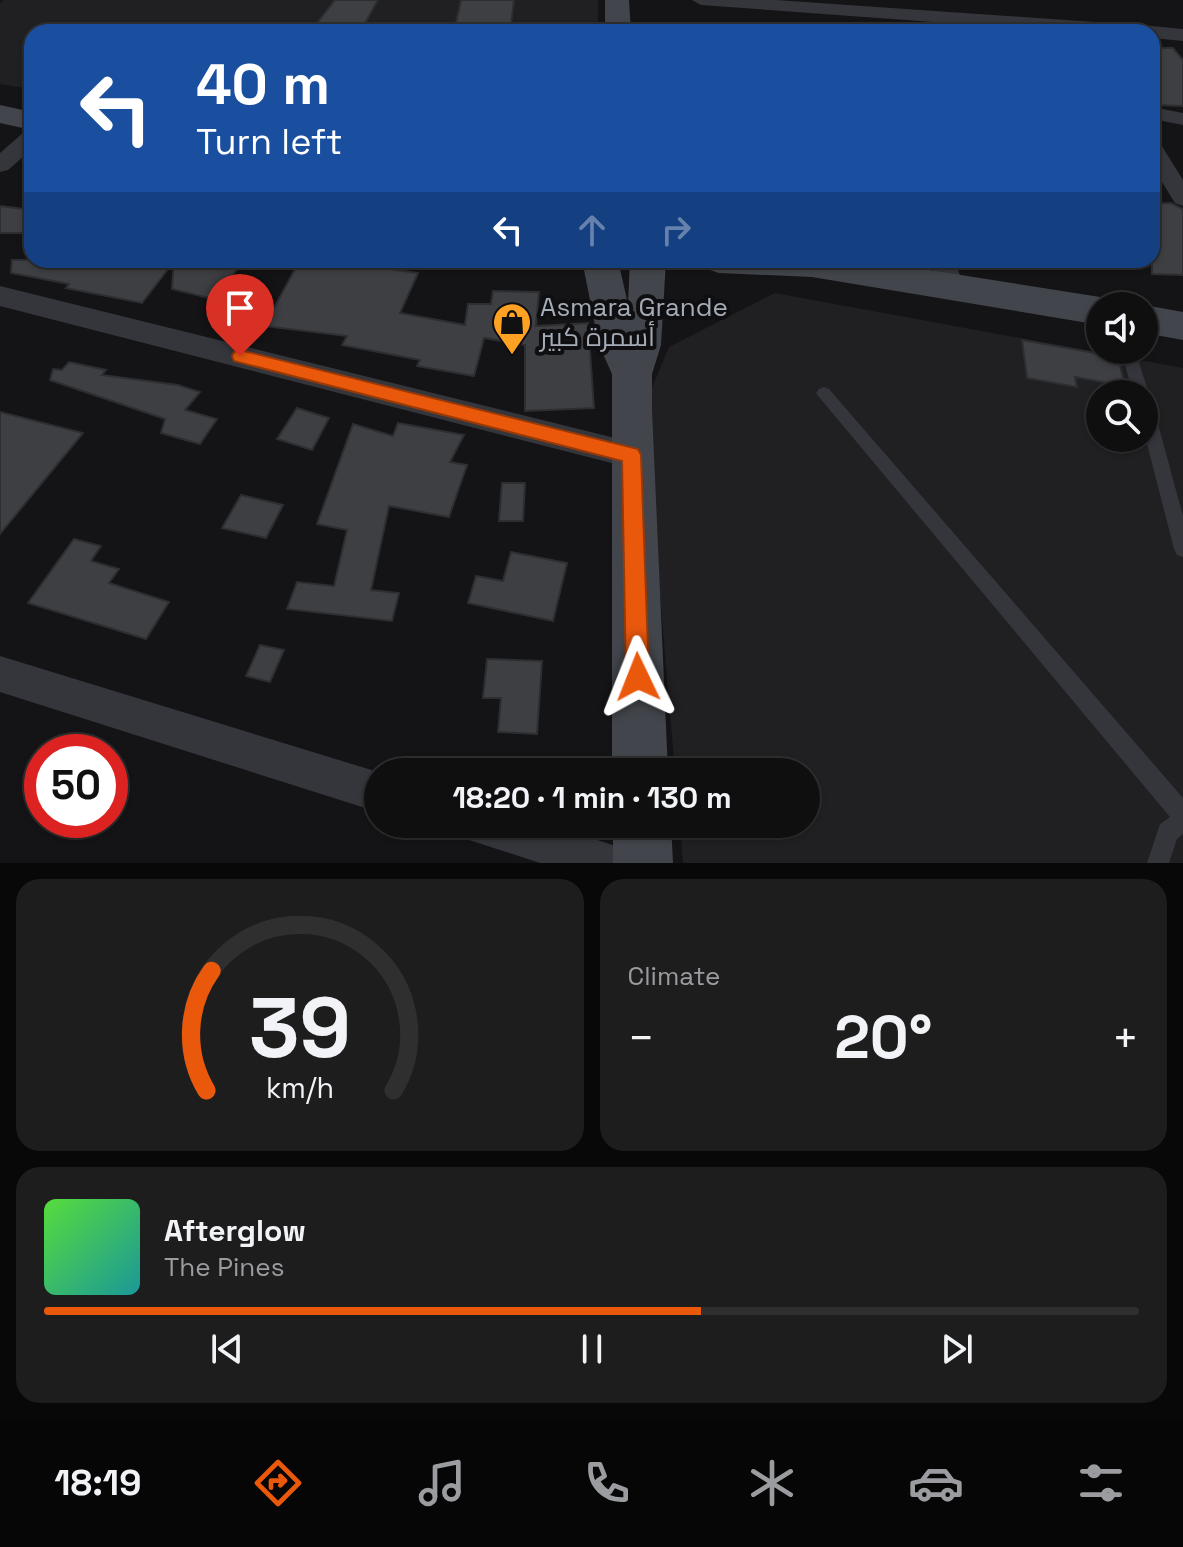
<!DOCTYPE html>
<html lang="en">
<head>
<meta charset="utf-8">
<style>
	:root { --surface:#0f0f10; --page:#1d1d1e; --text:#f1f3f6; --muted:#9b9c9f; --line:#2f2f30; --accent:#ea580c }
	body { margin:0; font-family:"Space Grotesk",Cairo,sans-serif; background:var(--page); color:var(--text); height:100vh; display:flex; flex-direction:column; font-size:30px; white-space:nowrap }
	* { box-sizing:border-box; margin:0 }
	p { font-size:26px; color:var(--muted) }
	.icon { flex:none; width:44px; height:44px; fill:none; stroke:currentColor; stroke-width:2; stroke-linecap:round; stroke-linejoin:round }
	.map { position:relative; height:863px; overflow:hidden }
	.panel { display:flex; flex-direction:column; gap:16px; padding:16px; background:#080809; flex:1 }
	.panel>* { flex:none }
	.top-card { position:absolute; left:24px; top:24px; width:1136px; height:244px; border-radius:24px; box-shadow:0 2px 6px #0004,0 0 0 2px var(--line); background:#1a4fa0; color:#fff; overflow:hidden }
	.tools { position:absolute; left:1086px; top:292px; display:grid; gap:16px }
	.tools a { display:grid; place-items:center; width:72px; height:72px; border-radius:50%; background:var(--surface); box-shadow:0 2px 6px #0004,0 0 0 2px var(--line); font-size:40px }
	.speed { position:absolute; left:24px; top:734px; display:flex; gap:16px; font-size:40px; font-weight:700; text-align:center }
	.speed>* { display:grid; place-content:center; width:104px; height:104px; border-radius:50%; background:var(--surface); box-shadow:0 2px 6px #0004,0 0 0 2px var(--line); line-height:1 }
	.speed .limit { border:12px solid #d22; background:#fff; color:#111 }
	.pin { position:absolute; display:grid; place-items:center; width:68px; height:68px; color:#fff; margin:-82px -34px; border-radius:50% 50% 50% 0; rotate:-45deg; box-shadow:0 0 8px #0007 }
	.pin .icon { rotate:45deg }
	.me { position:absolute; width:88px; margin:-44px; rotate:358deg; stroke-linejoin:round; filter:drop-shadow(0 0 6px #0008) }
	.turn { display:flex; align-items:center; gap:28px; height:168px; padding:0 40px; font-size:36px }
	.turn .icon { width:104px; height:104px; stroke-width:2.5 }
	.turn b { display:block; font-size:56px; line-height:68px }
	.lanes { display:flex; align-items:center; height:76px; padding:0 40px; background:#0003; justify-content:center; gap:40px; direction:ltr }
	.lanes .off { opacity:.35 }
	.big { font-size:60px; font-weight:600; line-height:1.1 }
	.panel .tile { flex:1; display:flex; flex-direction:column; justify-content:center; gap:12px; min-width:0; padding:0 28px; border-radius:24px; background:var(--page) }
	.panel .dial { align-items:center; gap:0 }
	.dial svg { height:208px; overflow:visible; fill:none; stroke:var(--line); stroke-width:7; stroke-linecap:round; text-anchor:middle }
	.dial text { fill:var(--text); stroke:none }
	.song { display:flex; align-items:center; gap:24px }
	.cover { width:96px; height:96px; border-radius:12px; background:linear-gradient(135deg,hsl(110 70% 55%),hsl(180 70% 35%)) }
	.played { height:8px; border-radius:4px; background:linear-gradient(90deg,var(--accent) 60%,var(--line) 60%) }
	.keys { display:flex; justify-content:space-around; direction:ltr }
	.heat { display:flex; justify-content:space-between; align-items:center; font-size:44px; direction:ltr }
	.panel .tiles { flex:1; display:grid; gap:16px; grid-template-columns:1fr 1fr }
	.tile:last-child { grid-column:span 2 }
	.trip { position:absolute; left:364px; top:758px; width:456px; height:80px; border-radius:40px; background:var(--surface); box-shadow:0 2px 6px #0004,0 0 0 2px var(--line); font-weight:600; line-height:80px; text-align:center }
	.menu { display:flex; height:128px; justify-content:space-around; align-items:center; background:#060606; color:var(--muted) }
	.menu .icon { width:56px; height:56px }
	.menu .current { color:var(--accent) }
	.menu b { font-size:36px; color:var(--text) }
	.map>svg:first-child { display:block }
</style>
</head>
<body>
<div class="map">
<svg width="1183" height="863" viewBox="0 0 1183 863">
	<rect width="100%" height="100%" fill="#141416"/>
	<path fill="#202023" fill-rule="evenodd" d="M4 0H598V32H32V89L0 84V3Z
		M775 293 1183 368V863H683L680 824H806V772H675L644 407 669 347ZM1100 394H1144V438H1100Z"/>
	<path fill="#3e3f43" stroke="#2d2e32" stroke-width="2" d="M335 0H378L360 32H310Z
		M461 0H514L510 32H454Z
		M1152 48H1173L1183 60V106L1158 105 1152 97Z
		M1171 203 1183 209V275L1152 274V204Z
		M0 206 32 210V233H0Z
		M12 260H120L168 269 142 303 66 288 69 284 11 273Z
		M174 260H245L213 299 172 289Z
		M300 260H371L368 266 418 273 400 313 465 325 468 304H491L493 291 539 292 536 326 588 323 594 408 525 411V345L484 338 474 376 417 366 420 360 342 345 347 336 264 326Z
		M1022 340 1118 357 1125 386 1075 377 1077 387 1027 378Z
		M69 362 106 370 102 375 178 385 200 392 185 410 217 419 200 444 161 433 165 419 50 380 53 369 62 370Z
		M297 408 329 418 312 450 277 439Z
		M0 412 83 433 0 534Z
		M398 423 464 435 450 462 467 465 449 517 389 506 371 590 399 593 392 621 287 609 297 582 334 586 347 530 317 524 353 424 393 436Z
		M502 483H525L523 521H499Z
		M241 495 283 505 266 538 222 528Z
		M74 539 101 546 91 561 119 569 109 583 169 602 146 639 28 603Z
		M511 552 567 563 553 621 468 603 476 576 503 581Z
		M260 645 284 650 270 682 246 676Z
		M487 659 542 661 537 734 498 732 501 698H483Z"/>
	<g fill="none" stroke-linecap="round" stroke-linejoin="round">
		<path fill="#34363b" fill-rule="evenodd" d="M1121 350H1135L1149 394 1147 397 1152 402 1183 516V557L1177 555 1174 549 1144 432V394H1133Z
			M824 387 829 389 1183 798V834L1177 839 1169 863H1147L1160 824 1170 817 819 397 816 393 819 389Z"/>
		<path fill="#34363b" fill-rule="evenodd" d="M692 0H776L1152 26 1183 29V41L1152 38V32H1069L701 5Z
			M1152 107 1183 113V125L1152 119Z
			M32 130V149L8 170 0 172V153L24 132Z
			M1152 141 1160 143 1183 180V206L1175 203 1152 166Z
			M928 260H954L964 285 960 292 951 294 942 292Z
			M0 286 631 442 642 446 646 455 642 464 631 468 0 306Z
			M0 656 378 772V812L0 692Z
			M460 824H548L622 848 628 863H540L466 839Z"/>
		<path fill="#42454b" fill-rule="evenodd" d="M605 0H629L631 32H605Z
			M0 105 32 112V130L0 123Z
			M582 260H618L628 304 630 260H666L661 345 652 374V410L668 772H612V374L599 345Z
			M701 260H866L1100 297 1113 301 1116 306H1100V325L812 277 719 273 707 269Z
			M1144 305 1183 312V340L1144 333V306H1140Z
			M613 824H671L673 863H613Z"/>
	</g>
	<path fill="#ea580c" stroke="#983908" stroke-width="2" d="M240 350 638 449 641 455 649 677 646 685 638 688 630 685 626 677 622 461 234 361 232 356 234 352Z"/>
	<defs>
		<g id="shop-pin" transform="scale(2)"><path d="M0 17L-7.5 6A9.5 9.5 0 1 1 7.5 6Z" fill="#ffa122" stroke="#0f0f11"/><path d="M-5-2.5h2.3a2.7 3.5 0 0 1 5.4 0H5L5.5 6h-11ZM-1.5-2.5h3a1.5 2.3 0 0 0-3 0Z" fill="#111"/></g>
	</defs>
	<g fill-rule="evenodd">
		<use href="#shop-pin" x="512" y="322"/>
	</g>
	<g text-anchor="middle" stroke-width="8" stroke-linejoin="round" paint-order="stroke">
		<g font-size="26" fill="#a4acb7" stroke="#0f0f11" text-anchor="start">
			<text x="540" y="316">Asmara Grande<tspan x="540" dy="30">أسمرة كبير</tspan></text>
		</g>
	</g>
</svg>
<div class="tools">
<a><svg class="icon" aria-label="sound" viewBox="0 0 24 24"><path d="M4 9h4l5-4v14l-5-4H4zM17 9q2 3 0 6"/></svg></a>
<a><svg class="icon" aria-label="search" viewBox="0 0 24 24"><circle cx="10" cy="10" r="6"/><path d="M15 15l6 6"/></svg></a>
</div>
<div class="speed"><div class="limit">50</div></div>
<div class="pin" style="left:240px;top:356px;background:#d93025"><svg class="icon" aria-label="arrive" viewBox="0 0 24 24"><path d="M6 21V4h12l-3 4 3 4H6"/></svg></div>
<svg class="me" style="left:638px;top:677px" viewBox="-20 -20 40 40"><path d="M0-17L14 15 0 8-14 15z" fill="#ea580c" stroke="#fff" stroke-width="4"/></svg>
<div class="trip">18:20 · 1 min · 130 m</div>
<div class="top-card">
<div class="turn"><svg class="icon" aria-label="left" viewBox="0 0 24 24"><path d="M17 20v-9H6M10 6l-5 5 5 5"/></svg><div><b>40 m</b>Turn left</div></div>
<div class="lanes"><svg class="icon" aria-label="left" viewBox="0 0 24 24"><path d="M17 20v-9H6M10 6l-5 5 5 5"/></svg><svg class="icon off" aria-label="ahead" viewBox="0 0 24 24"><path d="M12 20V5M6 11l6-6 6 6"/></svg><svg class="icon off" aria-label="right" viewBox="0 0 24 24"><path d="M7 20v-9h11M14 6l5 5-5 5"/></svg></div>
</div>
</div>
<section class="panel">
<div class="tiles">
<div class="tile dial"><svg viewBox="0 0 100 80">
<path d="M14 69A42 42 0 1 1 86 69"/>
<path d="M14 69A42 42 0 0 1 16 23" stroke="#ea580c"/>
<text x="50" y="56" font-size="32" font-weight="700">39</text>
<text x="50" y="72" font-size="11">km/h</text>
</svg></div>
<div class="tile"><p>Climate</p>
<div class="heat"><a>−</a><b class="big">20°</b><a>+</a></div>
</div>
<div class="tile">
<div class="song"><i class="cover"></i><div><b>Afterglow</b><p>The Pines</p></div></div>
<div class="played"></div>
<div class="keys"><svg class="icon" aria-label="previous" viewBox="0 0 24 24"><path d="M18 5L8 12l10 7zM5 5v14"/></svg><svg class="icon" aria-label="pause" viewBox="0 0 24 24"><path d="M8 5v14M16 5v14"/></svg><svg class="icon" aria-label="next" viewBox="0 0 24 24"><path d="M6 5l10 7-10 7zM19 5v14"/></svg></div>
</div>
</div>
</section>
<nav class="menu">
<b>18:19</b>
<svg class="icon current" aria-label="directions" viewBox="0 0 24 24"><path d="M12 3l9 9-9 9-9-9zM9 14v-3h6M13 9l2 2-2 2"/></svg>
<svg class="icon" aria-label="music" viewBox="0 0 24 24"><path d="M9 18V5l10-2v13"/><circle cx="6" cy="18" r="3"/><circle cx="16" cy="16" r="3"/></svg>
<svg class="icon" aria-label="phone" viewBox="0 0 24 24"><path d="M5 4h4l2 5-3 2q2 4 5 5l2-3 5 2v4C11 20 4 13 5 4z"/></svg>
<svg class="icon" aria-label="climate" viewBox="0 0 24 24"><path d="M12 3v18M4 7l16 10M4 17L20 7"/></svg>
<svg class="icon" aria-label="car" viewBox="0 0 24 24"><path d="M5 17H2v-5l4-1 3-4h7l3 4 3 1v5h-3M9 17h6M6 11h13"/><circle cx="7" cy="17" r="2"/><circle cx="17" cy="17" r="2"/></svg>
<svg class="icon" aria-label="filters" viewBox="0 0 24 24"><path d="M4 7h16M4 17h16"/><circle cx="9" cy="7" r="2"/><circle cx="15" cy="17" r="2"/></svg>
</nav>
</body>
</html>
